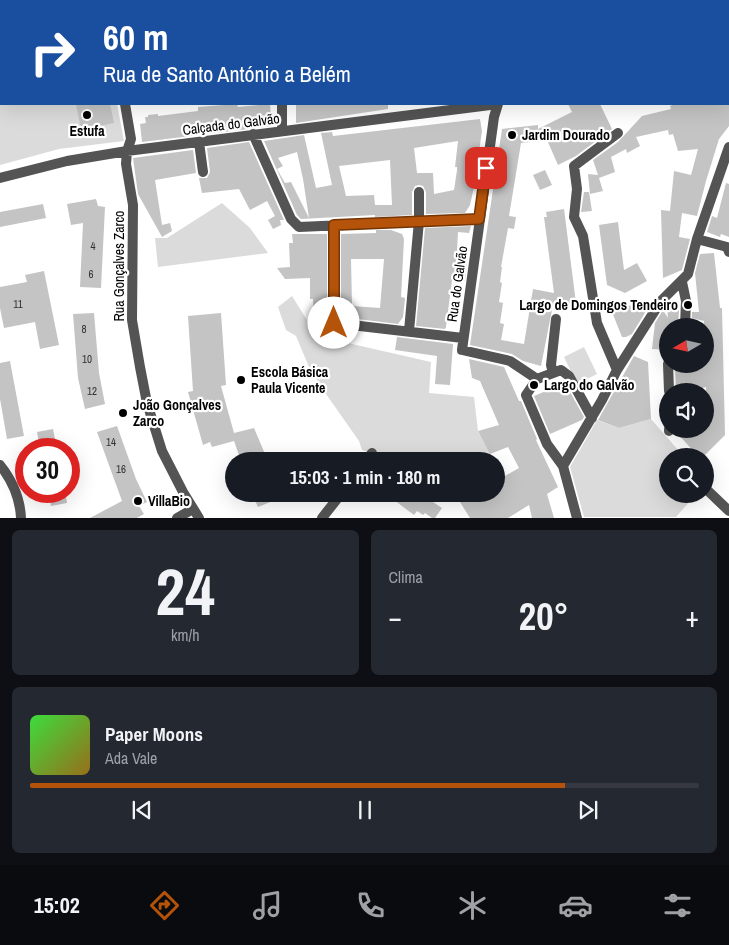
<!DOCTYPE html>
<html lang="pt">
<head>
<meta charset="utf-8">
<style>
	:root { --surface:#171b24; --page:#242831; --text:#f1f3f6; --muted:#9ea1a6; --line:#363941; --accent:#b45309 }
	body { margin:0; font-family:"Archivo Narrow",sans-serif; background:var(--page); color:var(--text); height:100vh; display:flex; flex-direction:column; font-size:19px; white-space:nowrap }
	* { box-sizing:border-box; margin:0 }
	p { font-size:16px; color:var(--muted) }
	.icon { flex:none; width:28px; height:28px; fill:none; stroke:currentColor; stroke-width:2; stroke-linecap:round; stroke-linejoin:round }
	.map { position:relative; height:518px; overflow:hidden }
	.panel { display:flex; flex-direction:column; gap:12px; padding:12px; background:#0d0f14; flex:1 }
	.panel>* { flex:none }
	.banner { position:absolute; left:0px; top:0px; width:730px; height:105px; box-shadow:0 5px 20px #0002; background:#1a4fa0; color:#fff; overflow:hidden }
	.needle { width:32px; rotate:261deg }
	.controls { position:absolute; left:659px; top:318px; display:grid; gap:10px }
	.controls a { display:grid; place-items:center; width:55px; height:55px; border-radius:50%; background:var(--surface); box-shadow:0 5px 20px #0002; font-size:25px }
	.speed { position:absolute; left:15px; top:438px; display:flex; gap:10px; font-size:25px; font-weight:700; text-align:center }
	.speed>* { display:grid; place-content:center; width:65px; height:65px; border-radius:50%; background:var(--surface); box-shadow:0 5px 20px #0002; line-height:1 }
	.speed .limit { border:8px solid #d22; background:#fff; color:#111 }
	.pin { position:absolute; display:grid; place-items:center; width:42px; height:42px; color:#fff; margin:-21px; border-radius:10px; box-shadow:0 2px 8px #0006 }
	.me { position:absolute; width:55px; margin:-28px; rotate:0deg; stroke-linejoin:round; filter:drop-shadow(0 0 4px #0008) }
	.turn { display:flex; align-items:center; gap:18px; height:105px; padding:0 20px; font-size:22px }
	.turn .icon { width:65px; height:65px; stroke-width:2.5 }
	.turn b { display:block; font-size:35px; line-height:42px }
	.big { font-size:38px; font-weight:800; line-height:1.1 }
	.panel .tile { flex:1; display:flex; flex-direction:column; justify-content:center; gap:8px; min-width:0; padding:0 18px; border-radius:8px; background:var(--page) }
	.panel .dial { align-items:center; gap:0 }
	.dial b { font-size:65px; line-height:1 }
	.song { display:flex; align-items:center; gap:15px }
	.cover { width:60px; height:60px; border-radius:8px; background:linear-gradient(135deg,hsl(120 70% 55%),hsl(40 70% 35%)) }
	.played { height:5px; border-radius:2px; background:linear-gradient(90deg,var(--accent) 80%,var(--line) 80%) }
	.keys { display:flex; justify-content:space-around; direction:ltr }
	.heat { display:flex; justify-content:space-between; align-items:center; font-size:28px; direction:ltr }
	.panel .tiles { flex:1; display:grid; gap:12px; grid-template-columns:1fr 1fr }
	.tile:last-child { grid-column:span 2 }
	.trip { position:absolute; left:225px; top:452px; width:280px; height:50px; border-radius:25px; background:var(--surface); box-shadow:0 5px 20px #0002; font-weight:800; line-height:50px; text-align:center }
	.menu { display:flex; height:80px; justify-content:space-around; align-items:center; background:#090b0e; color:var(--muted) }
	.menu .icon { width:35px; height:35px }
	.menu .active { color:var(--accent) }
	.menu b { font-size:22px; color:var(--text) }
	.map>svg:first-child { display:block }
</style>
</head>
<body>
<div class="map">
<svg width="729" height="518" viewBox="0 0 729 518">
	<rect width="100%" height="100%" fill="#fff"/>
	<path fill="#dbdbdb" d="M0 0H53L1 1V104H117L124 141 59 149 0 165Z
		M222 203 250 228 268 253 158 267 155 238H167Z
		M292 296 317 336 431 362 429 393 474 397 478 431 494 461H393L362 450 359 441 326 394 309 367 296 336 286 330 278 307Z
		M584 347 597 374 577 384 564 357Z
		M651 419 679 451V456H668V494H684L690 501 676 517H584L570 467 597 420 619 428Z"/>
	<path fill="#c4c4c4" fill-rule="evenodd" d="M76 104H110L114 123 81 130Z
		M237 104 238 107 270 104 272 126 142 142 140 124 146 123 145 117H148V115L158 114V116L198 111V107Z
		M296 104H388V109L296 123Z
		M568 104H600L612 129 576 156 558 165 547 140 521 143 509 216 516 217 514 229 508 228 501 267H502L500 282 502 283 499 302 503 303 500 323 504 324 501 340 524 344 533 289 554 293 544 217H547L546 212 564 209 576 303 553 305 541 366 523 361 512 354 470 345 502 129 538 125V129L572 112Z
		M675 104H729V126L719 139 706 181 697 216 682 213 679 237 690 239 682 270 663 278 661 210 670 211 674 171 691 175 698 149 678 151 673 134 669 135 668 130 636 137 640 146 627 153 626 149 611 157 615 172 599 178 603 191 590 194 588 174 598 175 593 160 618 142 642 116 671 109 670 106Z
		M480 119 482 131 474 187 470 205 465 213 426 214V192L423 186 419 185 415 186 412 192V215L375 217V215L301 219 297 215 264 141 304 135 316 188 332 185 321 133 332 132 333 136ZM458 141 455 167H457V170L454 190 434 194 433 173H417L414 148ZM297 152 303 179 309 218 291 182 285 183 277 169 283 166 278 158ZM390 160 392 205H375L374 195 346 196 339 166Z
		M249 142 284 220H280L281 225 273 229 268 220 275 216 267 201 250 210 239 189 202 193 199 178H207L210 172 207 148Z
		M193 150 196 173 155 180 162 225 170 223 172 231 162 237 138 194 133 158Z
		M545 170 552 185 540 190 533 175Z
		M726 183 729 184V237L721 234 720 237 707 232 712 216 717 218Z
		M584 192H589L592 211 581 212Z
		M96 199 98 206 105 207 101 288 80 287 83 223 71 225 67 204Z
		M43 204 46 218 0 227V212Z
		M618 222 624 270 637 263 647 281 625 293 607 285 599 225Z
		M471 226 469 233 458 232 457 250 468 252 465 281 452 280 446 327 445 329 416 326 425 228Z
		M376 230H391L402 234 404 239 401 297 405 298 403 317 398 324 341 317V234L376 233ZM351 259H384L380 308 352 306Z
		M292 234H327V322L314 323 313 299H310V278L285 279 277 268 290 267 289 243H293Z
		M714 253 720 308H722L725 435 704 456H698L676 432V429H707L706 387 688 391H676L675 367 690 364H705L704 321 692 318V312H699L695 273 700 254Z
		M44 271 59 345 40 349 35 322 4 328 0 308V287L27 282 25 275Z
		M645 300 648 308 632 334 626 337H622L612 312Z
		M667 309 679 310 678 326H668V350L652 349 655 323 663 310 668 318Z
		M94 313 99 373 105 404 85 409 78 378 73 314Z
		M221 313 226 385 221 386 234 433 254 428 268 461H241L234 441 212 447 210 442 203 445 188 392 193 391 188 316Z
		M397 337 453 344 450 385 435 384 437 356 395 350Z
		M634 356 648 362 651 419 619 428 598 420Z
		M469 359 504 367 519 401H521L537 439 536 440 558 487 547 494 554 518H532L529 505 508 518H470L460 502 474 494H496V481L519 468 508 447 490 454 478 431 499 425 480 381 472 378Z
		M10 361 24 436 7 439 0 399V363Z
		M565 383 584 417 582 420 550 434 534 396Z
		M117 426 136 479 147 502 139 506 144 514 137 518H90L122 501 97 432Z
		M53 429 57 449H40L37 432Z
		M48 491H65L67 503 51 506Z
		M252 494H290L258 507Z
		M386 494H439L433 502 442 508 435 518H432L425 513 423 515 417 511 414 515Z"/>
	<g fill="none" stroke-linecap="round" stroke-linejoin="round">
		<path stroke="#545454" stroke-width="10" d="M106 0V1
			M273 0V1
			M386 0V1
			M637 0V1
			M702 0 703 1
			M125 104 131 139 127 151 126 164 133 205 132 320 140 367 147 403 162 451 183 492 199 518
			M282 104V131
			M498 104 494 117 462 350 510 361 537 379
			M253 134 291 219 299 227 479 219
			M199 142 203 172
			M0 178 67 161 127 151 498 104
			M334 225V323L463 338
			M697 239 727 247 729 252
			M682 282 686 301 685 326
			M409 331 419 221V192
			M668 364 669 391
			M617 370 597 323 583 236 574 217 577 189 574 166 618 133
			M553 373 551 365 556 319
			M537 379 526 395 547 444 563 466 577 518
			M537 379 561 370 569 376 592 418
			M669 429V431
			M366 461 372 453
			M0 465C12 480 20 497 21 518
			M563 466 602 400 617 370 661 301 688 274 697 239 729 147
			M705 488 729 511
			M177 518 193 509
			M322 518 341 494"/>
	</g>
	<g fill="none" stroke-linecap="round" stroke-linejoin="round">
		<g stroke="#753606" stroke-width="12">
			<path id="route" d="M334 323V225L479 219 486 168"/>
		</g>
		<use href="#route" stroke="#b45309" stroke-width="9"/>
	</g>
	<g fill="#000" stroke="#fff" stroke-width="2">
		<circle cx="87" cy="115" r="5"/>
		<circle cx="512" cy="135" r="5"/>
		<circle cx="688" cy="305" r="5"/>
		<circle cx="241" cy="380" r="5"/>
		<circle cx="534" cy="385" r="5"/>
		<circle cx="123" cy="413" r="5"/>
		<circle cx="138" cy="501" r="5"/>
	</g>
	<g text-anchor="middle" stroke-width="4.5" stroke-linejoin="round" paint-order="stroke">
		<g font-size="11" fill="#313131">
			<text x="93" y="250">4</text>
			<text x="91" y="278">6</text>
			<text x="18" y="308">11</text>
			<text x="84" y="333">8</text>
			<text x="87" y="363">10</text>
			<text x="92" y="395">12</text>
			<text x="111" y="446">14</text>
			<text x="121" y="473">16</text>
		</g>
		<g font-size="14" fill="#000" stroke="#fff">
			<text transform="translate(231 124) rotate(-7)" y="5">Calçada do Galvão</text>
			<text transform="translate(119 266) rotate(-90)" y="5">Rua Gonçalves Zarco</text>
			<text transform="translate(457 284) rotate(-82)" y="5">Rua do Galvão</text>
		</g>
		<g font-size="14" font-weight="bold" fill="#000" stroke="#fff" text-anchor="start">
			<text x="87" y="136" text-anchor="middle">Estufa</text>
			<text x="522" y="140">Jardim Dourado</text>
			<text x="678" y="310" text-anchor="end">Largo de Domingos Tendeiro</text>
			<text x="251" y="377">Escola Básica<tspan x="251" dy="16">Paula Vicente</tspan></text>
			<text x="544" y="390">Largo do Galvão</text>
			<text x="133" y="410">João Gonçalves<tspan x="133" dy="16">Zarco</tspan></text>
			<text x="148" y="506">VillaBio</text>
		</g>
	</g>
</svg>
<div class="controls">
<a><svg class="needle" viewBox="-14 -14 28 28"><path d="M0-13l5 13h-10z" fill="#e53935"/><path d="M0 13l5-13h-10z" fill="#9ea1a6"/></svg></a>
<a><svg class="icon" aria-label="sound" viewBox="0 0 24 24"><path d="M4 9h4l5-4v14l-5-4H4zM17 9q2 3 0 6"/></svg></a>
<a><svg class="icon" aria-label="search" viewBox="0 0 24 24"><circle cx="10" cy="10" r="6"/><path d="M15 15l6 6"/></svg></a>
</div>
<div class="speed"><div class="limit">30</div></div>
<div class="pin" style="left:486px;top:168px;background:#d93025"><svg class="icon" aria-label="arrive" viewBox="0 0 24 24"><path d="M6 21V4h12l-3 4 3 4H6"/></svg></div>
<svg class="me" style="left:334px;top:323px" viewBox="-20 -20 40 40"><circle r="19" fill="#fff"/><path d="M0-13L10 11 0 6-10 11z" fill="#b45309"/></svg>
<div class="trip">15:03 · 1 min · 180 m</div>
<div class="banner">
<div class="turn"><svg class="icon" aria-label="right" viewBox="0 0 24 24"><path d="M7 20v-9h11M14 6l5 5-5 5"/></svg><div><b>60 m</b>Rua de Santo António a Belém</div></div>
</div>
</div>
<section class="panel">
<div class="tiles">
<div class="tile dial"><b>24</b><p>km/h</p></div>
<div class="tile"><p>Clima</p>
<div class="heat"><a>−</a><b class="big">20°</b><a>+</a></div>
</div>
<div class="tile">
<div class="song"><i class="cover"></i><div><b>Paper Moons</b><p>Ada Vale</p></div></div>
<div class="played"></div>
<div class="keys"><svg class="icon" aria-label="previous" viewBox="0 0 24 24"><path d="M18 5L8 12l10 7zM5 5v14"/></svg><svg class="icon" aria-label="pause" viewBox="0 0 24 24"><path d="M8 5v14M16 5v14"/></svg><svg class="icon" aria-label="next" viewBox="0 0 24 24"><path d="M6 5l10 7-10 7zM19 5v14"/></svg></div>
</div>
</div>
</section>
<nav class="menu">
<b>15:02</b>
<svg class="icon active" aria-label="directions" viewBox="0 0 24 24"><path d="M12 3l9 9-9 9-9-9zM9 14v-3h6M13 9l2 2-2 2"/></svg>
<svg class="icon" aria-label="music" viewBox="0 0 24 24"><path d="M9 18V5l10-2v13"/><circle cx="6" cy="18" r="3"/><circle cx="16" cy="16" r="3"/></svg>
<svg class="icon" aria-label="phone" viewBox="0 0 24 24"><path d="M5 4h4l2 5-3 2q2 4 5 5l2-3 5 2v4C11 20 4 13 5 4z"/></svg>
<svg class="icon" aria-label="climate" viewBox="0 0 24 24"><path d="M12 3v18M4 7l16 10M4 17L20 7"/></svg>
<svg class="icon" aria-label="car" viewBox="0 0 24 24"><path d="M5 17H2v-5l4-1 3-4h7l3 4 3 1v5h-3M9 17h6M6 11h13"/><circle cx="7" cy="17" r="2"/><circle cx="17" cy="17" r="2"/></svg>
<svg class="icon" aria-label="filters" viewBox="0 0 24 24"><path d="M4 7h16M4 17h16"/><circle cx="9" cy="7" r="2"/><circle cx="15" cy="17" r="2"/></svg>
</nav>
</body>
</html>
